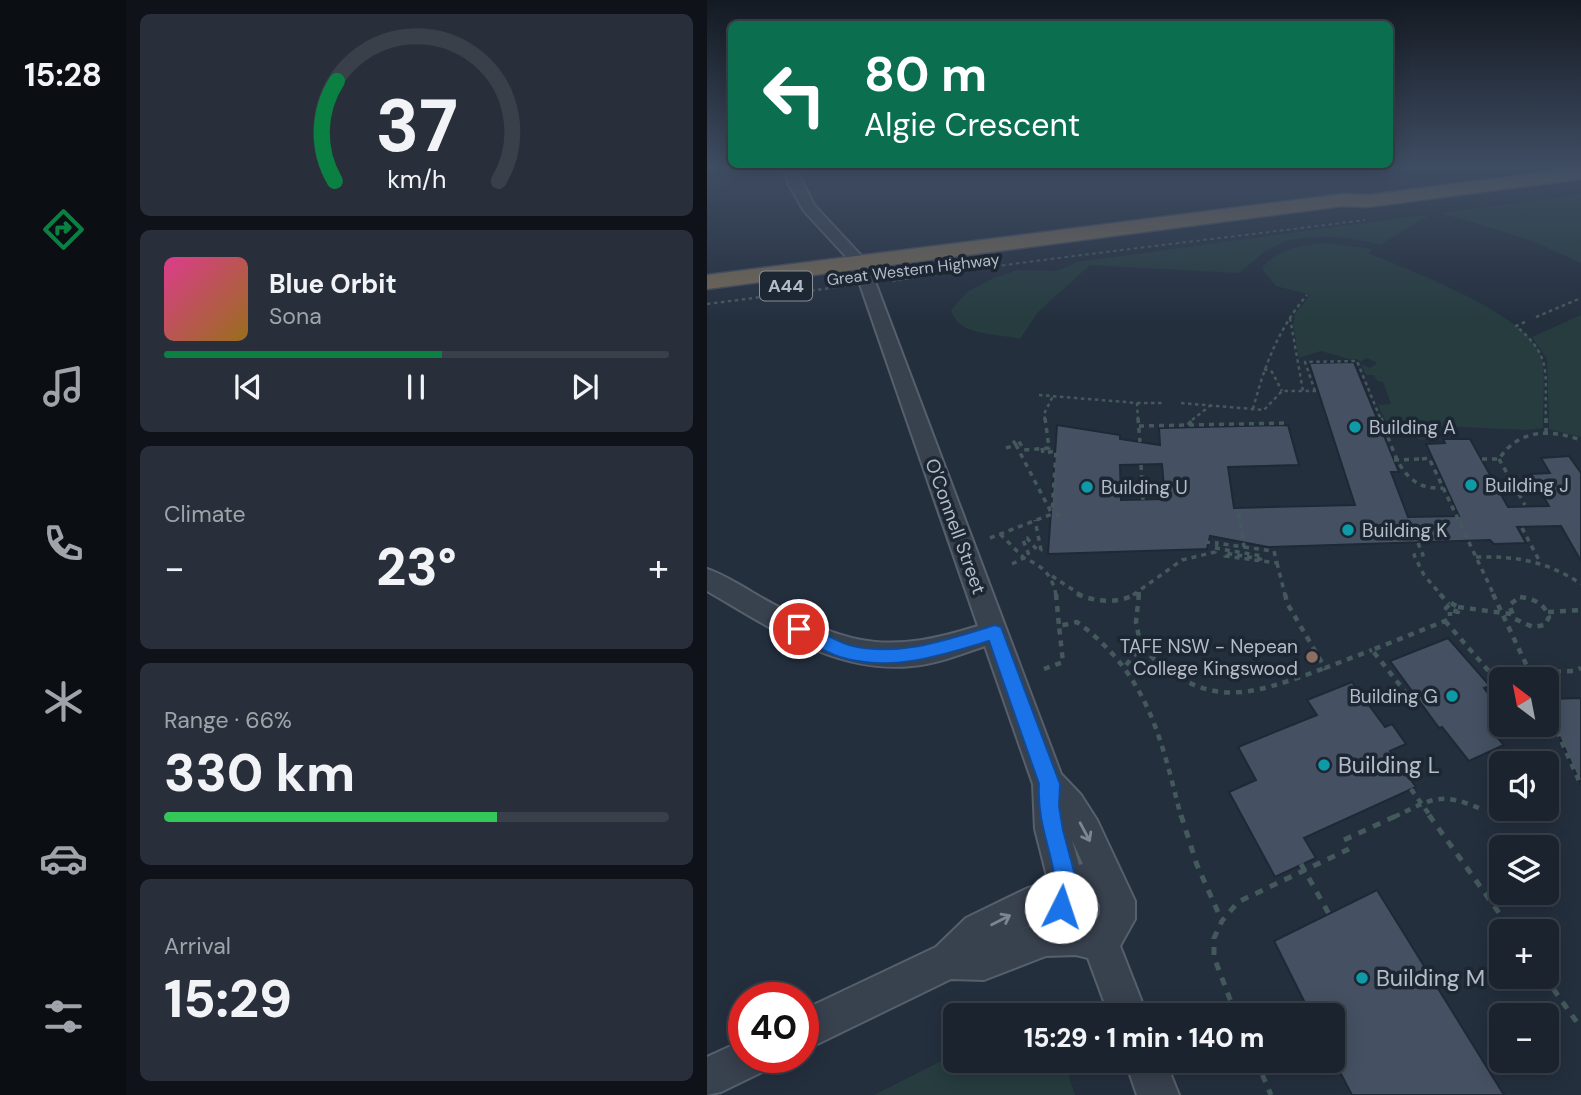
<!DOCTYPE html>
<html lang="en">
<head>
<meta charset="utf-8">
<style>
	:root { --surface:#1b232e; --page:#282f3a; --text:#f1f3f6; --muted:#a0a4aa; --line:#39404a; --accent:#0b8043 }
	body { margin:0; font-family:"DM Sans",sans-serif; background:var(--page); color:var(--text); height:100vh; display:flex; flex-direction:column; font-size:26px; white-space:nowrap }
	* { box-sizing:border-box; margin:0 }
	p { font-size:23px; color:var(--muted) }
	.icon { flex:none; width:38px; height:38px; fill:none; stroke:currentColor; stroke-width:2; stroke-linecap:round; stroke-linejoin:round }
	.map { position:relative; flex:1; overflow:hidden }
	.side { display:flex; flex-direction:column; gap:14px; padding:14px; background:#0f1319; width:581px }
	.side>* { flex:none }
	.guide { position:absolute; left:21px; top:21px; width:665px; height:147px; border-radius:10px; box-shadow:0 4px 18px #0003,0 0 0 2px var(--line); background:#0b6e4f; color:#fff; overflow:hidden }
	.needle { width:46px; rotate:328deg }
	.controls { position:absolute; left:782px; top:667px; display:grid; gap:14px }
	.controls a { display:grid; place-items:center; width:70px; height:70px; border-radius:10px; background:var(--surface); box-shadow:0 4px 18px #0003,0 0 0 2px var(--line); font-size:35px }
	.speed { position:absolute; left:21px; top:982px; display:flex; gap:14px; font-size:35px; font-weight:700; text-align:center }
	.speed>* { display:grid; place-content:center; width:91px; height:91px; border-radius:50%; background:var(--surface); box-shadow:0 4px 18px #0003,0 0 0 2px var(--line); line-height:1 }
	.speed .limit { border:10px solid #d22; background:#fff; color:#111 }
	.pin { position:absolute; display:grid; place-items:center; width:60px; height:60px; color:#fff; margin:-30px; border:4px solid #fff; border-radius:50%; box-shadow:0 2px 7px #0007 }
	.me { position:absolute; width:77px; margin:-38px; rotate:4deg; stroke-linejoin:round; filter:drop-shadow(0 0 5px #0008) }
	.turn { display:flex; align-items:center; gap:24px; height:147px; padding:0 21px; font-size:32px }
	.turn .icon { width:91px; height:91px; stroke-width:2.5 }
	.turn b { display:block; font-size:49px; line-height:60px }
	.big { font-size:52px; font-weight:800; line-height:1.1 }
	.side .tile { flex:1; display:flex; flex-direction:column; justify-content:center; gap:10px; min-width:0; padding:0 24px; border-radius:10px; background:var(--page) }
	.side .dial { align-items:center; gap:0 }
	.dial svg { height:182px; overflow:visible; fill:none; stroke:var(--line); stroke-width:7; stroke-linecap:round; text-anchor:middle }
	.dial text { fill:var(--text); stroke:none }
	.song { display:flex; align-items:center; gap:21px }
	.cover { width:84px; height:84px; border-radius:10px; background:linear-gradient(135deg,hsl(330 70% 55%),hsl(40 70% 35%)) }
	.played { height:7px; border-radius:4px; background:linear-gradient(90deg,var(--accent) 55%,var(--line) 55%) }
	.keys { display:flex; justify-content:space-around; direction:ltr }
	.heat { display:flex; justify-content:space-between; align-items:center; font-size:38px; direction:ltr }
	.charge { height:10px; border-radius:5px; background:linear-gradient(90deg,#34c759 66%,var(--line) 0) }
	.trip { position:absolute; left:236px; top:1003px; width:402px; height:70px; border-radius:10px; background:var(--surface); box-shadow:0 4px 18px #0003,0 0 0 2px var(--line); font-weight:800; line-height:70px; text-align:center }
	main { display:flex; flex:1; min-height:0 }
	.tabs { display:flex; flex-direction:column; width:126px; justify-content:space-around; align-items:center; background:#0b0e12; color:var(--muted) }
	.tabs .icon { width:49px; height:49px }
	.tabs .active { color:var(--accent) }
	.tabs b { font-size:32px; color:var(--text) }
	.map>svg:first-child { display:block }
</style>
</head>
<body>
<main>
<nav class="tabs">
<b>15:28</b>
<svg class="icon active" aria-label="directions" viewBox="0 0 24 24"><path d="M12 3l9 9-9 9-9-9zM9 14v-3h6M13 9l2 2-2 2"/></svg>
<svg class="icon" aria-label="music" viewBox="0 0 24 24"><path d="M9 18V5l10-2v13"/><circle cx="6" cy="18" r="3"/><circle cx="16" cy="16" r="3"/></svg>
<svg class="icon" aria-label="phone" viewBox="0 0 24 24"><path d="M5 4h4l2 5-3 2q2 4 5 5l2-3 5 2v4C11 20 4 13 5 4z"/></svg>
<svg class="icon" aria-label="climate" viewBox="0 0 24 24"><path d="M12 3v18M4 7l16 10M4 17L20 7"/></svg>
<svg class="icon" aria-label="car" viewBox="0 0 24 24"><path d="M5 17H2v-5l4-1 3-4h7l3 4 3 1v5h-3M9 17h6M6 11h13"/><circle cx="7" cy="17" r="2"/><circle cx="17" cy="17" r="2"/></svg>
<svg class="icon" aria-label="filters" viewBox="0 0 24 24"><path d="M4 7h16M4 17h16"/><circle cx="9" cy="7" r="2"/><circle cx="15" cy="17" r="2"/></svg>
</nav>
<section class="side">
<div class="tile dial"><svg viewBox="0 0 100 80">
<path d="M14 69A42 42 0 1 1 86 69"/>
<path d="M14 69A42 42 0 0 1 15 25" stroke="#0b8043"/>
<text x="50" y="56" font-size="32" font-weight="700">37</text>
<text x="50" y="72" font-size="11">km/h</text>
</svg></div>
<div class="tile">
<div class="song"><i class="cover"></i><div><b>Blue Orbit</b><p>Sona</p></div></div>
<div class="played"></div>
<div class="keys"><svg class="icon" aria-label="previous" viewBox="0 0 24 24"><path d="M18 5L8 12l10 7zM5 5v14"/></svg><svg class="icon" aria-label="pause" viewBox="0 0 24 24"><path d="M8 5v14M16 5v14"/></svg><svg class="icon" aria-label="next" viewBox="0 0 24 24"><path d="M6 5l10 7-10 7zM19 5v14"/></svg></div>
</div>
<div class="tile"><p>Climate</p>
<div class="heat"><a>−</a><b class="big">23°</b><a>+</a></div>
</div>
<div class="tile"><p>Range · 66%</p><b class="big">330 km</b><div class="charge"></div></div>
<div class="tile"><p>Arrival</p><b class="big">15:29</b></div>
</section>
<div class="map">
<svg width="874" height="1095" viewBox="0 0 874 1095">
	<rect width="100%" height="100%" fill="#242f3e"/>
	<path fill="#263c3f" d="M874 194V263L823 240 734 213Z
		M717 215 721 216 673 245C640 236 598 231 566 247 553 253 543 266 531 273L383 265 331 312 313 339C290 333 251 337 244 310L260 292 287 278 311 270 350 271 370 262Z
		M618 243 666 249 661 253C702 270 815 312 833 353 840 370 835 409 836 428L820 430 732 426 722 430 718 440C705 439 702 433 696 422L680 424 671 405 684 404 676 382 670 381 667 375H659L654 364 663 368 670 363 660 358 653 362 651 359H642L614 351 592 358 586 325 588 314 603 295 569 286 555 269C568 249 595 245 618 243Z
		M874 315V437L842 429 840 359 825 337Z
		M248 1054V1060L357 1061 368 1095H167Z"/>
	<path fill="#455162" stroke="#1f2835" stroke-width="2" fill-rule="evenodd" d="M647 362 692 472H684L701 517 752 516 719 444 738 443 736 439H763L801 507 842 506 823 474 843 473 834 458 862 456 874 473V561L854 526 810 527 819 543 787 544 783 540 561 547 503 536 500 549 341 554 350 425 413 435V439L453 445 452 428 581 425 592 465 521 467 527 508 648 505 602 363ZM455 464 458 499 414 500 413 465Z
		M741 638 783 686 777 688 794 709V724L783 729 797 745 762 761 735 727 732 728 683 661Z
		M645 682 678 727 685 724 699 744 683 751 709 787 597 838 609 858 568 877 522 792 549 780 531 747 610 715 600 700Z
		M874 698V785L840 709V699Z
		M670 890 797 1095H645L626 1059V1015H604L567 941Z"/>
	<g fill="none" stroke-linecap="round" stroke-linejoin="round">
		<g stroke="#565f6c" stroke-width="4">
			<path id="minor" d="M77 169H89L107 205 161 263 354 774 374 795 390 820 428 901V919L413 946 440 1015H402L381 958 369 955 339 956 277 980 244 979 96 1051V1010L229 947 259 918 321 888 342 884 328 829 326 784 278 646C254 654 230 664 205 666 128 674 63 627 0 591V569C23 577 45 593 66 604 145 648 185 653 271 626L146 264 97 211 81 183ZM365 840 376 864 372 865ZM379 898H387L393 905V914L387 921H377L371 914V905ZM337 920V921L312 930Z
				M37 1040V1057H63L57 1071 14 1092 0 1095V1057Z
				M418 1060H458L472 1095H430Z"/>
		</g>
		<g stroke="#434c59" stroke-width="3">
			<path id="highway" d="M864 169H874V179L661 207 636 206 0 289V275L636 194 661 195Z"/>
		</g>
		<path stroke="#44595c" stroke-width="2" stroke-dasharray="3.5 3.5" stroke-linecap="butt" d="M191 280C346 257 502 240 658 220"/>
		<path stroke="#44595c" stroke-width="2.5" stroke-dasharray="3.5 3.5" stroke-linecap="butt" d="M185 281 203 278
			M0 304 132 287
			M829 317 874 298
			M583 318 596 391
			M818 322 809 326C847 358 837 373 839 420
			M557 369 565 372 575 391
			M608 391 598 362 650 361 674 420
			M332 395 430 403 431 420
			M430 403H455
			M474 403 557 410 575 391H611
			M546 409C557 367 571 329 600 295
			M338 420 337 414 346 396
			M485 420 504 405"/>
		<path stroke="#44595c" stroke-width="3.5" stroke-dasharray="5 5" stroke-linecap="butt" d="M431 418 433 442
			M674 418C687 450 693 491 736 488
			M839 418V432
			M481 425 487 418
			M432 426 581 423
			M309 445 307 442 311 440 317 450 342 448 338 418
			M299 448 309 445 345 514
			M335 448 336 453 349 451 345 512
			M715 459 722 458 787 595
			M775 459H792C812 429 842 429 874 440
			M792 459 818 505
			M434 465 436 500
			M804 481 831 486
			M815 528 832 560
			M293 534 317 558 322 555 316 540 320 538 331 551 334 550 328 520
			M283 538 345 514 354 516
			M498 542 510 543
			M711 543 716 555H707L717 575 734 595
			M537 547 566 551
			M508 548 555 556 554 559 518 553V556L570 563 566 547
			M769 557C809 556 840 561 874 584
			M570 563 578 595
			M305 564 317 558C336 566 345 575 349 595
			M345 576 374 595
			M426 595 475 560 508 552 510 543 537 547 532 512 528 513
			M432 595V592"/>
		<path stroke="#44595c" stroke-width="4.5" stroke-dasharray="6 6" stroke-linecap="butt" d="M349 594 352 626
			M370 594C389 602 410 604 429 594
			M432 594 429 622 434 647
			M578 594 580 603 618 668 665 650
			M733 594 742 604
			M786 594 826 679
			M813 597C827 599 837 603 842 617L838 625 826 627 808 619 802 605Z
			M744 603 751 607V612L739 608Z
			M751 607 804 614
			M841 612 874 610
			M738 621 794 685
			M419 665 434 647C500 711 539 697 618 668
			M337 669 356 662 352 626 370 622C440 673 454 737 474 817
			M824 673 867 671 874 668
			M708 704 665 650 743 619V612
			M840 709 874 785
			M789 736 809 724
			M704 789 724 817
			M687 817C727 798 734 791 776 810"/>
		<path stroke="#44595c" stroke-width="5" stroke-dasharray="8 8" stroke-linecap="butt" d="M474 815 490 865 515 921
			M722 815 805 931
			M637 840 691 815
			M594 864 622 914
			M837 976 874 1028
			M529 1015 507 957V938L515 921 531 902 642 849
			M549 1060 564 1095"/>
		<use href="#minor" fill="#38414e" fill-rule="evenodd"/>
		<use href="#highway" fill="#746855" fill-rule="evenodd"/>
		<path stroke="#44595c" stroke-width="3.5" stroke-dasharray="5 5" stroke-linecap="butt" d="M687 460 715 459"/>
	</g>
	<defs><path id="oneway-shaft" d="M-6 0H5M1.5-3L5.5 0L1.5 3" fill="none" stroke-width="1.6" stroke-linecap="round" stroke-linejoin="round" transform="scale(1.75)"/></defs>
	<g stroke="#7c8592">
		<use href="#oneway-shaft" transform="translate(378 832) rotate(62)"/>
		<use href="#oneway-shaft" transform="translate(294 920) rotate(-27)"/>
	</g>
	<linearGradient id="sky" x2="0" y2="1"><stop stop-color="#141a22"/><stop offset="0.52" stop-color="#3f4d63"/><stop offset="1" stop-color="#3f4d63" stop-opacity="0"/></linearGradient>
	<rect width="874" height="322" fill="url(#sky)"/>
	<path fill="#1a73e8" stroke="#114b97" stroke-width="2" d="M92 622C109 628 125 640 142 645 191 658 242 639 288 625L294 627 353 784 352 806 356 830 372 890 362 915 354 918 345 915 342 907C345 900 349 893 349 886 345 849 330 826 332 784L282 641C235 655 189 671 140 659 121 655 103 642 86 634L83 629 86 624Z"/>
	<g fill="#0f9aa8" stroke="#1d2633" stroke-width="2.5">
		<circle cx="648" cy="427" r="7"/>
		<circle cx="764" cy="485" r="7"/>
		<circle cx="380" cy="487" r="7"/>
		<circle cx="641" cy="530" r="7"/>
		<circle cx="745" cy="696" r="7"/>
		<circle cx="617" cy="765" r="7"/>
		<circle cx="655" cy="978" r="7"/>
	</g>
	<circle fill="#8d6e63" stroke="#1d2633" stroke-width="2.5" cx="605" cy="657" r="7"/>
	<g text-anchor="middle" stroke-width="7" stroke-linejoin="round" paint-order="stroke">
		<g font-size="16" fill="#b4bcc9" stroke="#1d2633">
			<text transform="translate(206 269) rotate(-7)" y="6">Great Western Highway</text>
		</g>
		<rect fill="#1d2633" stroke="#878f9c" stroke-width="2" x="53" y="271.5" width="52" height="29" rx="5"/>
		<g font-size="18" font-weight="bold" fill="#b4bcc9">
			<text x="79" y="292">A44</text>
		</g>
		<g font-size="19" fill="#b4bcc9" stroke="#1d2633" text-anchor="start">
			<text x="662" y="434">Building A</text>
			<text x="778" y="492">Building J</text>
			<text x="394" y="494">Building U</text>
			<text x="655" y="537">Building K</text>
			<text x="591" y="653" text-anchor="end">TAFE NSW - Nepean<tspan x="591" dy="22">College Kingswood</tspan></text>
			<text x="731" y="703" text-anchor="end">Building G</text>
		</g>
		<g font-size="19" fill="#b4bcc9" stroke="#1d2633">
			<text transform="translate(249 526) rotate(70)" y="7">O'Connell Street</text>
		</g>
		<g font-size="23" fill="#b4bcc9" stroke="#1d2633" text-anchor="start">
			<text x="631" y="773">Building L</text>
			<text x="669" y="986">Building M</text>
		</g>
	</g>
</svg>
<div class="controls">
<a><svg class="needle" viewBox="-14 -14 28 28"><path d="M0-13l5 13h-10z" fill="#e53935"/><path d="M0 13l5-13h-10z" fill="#a0a4aa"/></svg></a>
<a><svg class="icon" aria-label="sound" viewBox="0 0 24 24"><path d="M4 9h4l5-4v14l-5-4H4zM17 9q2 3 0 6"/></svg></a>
<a><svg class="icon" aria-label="layers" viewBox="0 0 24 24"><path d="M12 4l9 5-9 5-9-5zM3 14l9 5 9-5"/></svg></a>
<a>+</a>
<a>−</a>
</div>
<div class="speed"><div class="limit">40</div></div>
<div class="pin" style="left:92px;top:629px;background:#d93025"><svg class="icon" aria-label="arrive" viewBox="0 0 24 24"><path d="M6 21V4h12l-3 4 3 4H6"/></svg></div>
<svg class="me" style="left:354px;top:907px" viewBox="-20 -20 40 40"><circle r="19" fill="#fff"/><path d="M0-13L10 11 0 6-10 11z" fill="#1a73e8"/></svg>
<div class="trip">15:29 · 1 min · 140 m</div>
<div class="guide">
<div class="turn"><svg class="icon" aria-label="left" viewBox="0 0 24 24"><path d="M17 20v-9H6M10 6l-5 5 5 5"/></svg><div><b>80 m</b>Algie Crescent</div></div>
</div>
</div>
</main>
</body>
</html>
